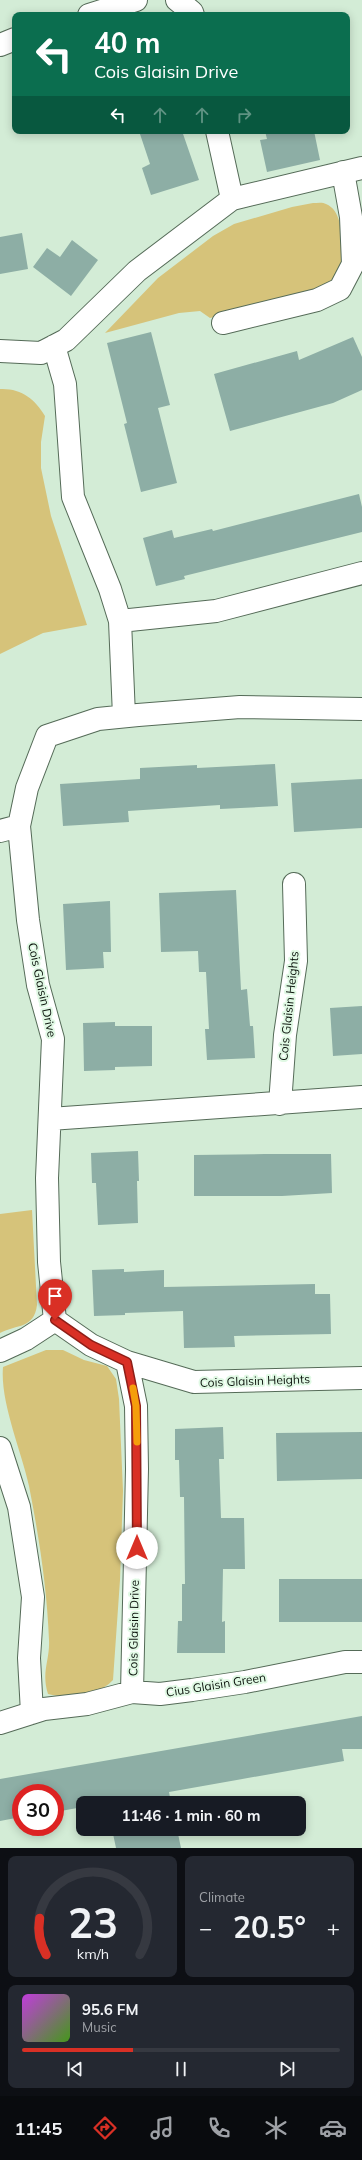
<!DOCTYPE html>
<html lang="en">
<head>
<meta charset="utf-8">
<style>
	:root { --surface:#171b24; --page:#242831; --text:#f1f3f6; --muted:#9ea1a6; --line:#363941; --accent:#d93025 }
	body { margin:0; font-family:Mulish,sans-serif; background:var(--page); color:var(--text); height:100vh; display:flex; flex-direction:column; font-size:15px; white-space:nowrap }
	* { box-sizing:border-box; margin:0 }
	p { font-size:13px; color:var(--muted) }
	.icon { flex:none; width:22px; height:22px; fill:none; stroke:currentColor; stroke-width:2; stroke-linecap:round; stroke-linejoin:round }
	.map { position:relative; height:1848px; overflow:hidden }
	.drawer { display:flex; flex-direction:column; gap:8px; padding:8px; background:#0d0f14; flex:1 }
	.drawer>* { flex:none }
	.hud { position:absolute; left:12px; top:12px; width:338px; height:122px; border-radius:8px; box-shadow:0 2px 10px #0003; background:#0b6e4f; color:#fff; overflow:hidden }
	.speed { position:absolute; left:12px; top:1784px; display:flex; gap:8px; font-size:20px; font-weight:700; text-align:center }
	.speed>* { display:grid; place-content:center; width:52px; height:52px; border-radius:50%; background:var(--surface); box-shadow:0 2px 10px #0003; line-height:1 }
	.speed .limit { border:6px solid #d22; background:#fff; color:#111 }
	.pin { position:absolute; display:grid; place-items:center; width:34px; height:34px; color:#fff; margin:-41px -17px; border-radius:50% 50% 50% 0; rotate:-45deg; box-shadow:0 0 4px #0007 }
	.pin .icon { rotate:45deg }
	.me { position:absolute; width:44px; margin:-22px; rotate:0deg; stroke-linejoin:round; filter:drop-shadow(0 0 3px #0008) }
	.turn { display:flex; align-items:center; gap:14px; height:84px; padding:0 16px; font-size:18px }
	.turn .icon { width:52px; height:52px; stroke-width:2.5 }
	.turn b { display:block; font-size:28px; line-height:34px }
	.lanes { display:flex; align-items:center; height:38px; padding:0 16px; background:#0003; justify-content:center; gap:20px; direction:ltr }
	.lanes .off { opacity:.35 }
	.big { font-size:30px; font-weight:700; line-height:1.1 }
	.drawer .tile { flex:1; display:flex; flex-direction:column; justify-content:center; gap:6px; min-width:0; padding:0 14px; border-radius:8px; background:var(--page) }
	.drawer .dial { align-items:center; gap:0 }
	.dial svg { height:104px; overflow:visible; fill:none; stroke:var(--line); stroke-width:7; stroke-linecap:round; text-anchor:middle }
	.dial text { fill:var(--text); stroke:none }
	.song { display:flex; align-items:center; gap:12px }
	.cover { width:48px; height:48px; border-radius:6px; background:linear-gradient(135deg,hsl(290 70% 55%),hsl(100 70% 35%)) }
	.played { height:4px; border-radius:2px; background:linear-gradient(90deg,var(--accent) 35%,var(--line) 35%) }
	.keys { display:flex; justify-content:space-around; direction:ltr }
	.heat { display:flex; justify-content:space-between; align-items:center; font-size:22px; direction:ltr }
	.drawer .tiles { flex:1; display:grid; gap:8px; grid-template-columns:1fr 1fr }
	.tile:last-child { grid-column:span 2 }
	.trip { position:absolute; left:76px; top:1796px; width:230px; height:40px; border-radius:8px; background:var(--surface); box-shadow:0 2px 10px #0003; font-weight:700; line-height:40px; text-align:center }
	.tab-bar { display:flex; height:64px; justify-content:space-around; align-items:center; background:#090b0e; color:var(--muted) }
	.tab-bar .icon { width:28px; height:28px }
	.tab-bar .selected { color:var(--accent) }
	.tab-bar b { font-size:18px; color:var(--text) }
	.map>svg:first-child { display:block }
</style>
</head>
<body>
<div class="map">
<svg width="362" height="1848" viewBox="0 0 362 1848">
	<rect width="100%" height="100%" fill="#d3ecd6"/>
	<path fill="#d6c37a" d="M313 203C317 203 323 202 326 204 346 212 341 249 342 266L328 285 304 294 210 318 200 311 179 313 105 333 158 278 213 236 234 224 292 207Z
		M0 389C21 388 35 399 45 416L41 442V468L51 516 87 625 43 633 0 654Z
		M32 1210 37 1305C34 1329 17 1324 0 1333V1214Z
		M46 1350H63L84 1360 107 1366 116 1379 119 1399 123 1491 120 1580 113 1680C99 1696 68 1699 48 1694 41 1672 50 1660 49 1640 47 1588 39 1537 29 1486 21 1450 0 1402 3 1367Z"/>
	<path fill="#8daea5" d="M139 131H182L199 180 151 195 142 168 150 164Z
		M265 131H314L320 160 267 172 260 140 267 139Z
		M22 233 28 269 0 274V237Z
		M72 240 98 260 71 296 33 267 47 248 60 257Z
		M151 332 170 405 158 408 177 483 141 492 124 424 127 423 107 343Z
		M353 337 362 357V390L333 403 230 431 214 374 297 351 299 360Z
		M359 494 362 507V532L184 576 185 579 156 586 143 538 172 530 174 538 212 529 213 531Z
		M275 764 278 806 220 809V805L128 811 129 822 63 826 60 784 140 779V768L197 765V768Z
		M362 779V828L294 832 291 783Z
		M236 890 241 990 247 989 250 1026H253L255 1058 207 1060 205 1029H209L206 972H199L198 951 161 952 159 893Z
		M110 901 111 952H103L104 968 66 970 63 904Z
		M362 1006V1054L333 1056 330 1008Z
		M115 1022V1026H152V1066L115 1067V1070L84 1071 83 1023Z
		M138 1151 139 1181H137L138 1223 98 1225 96 1183H92L91 1153Z
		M265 1154H331L332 1193 282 1196H194V1155Z
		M124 1269V1272L164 1270V1287L315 1284V1294H330L331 1334 234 1336 235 1347 184 1348 183 1311 125 1313V1315L94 1316 92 1270Z
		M223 1427 224 1459H219L221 1518H244L245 1569H223L222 1622 225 1621V1653H177L178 1621H182V1584H185L184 1497H180L179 1460H175V1429Z
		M362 1432V1479L277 1481 276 1433Z
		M279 1579H362V1622H279Z
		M362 1716V1749H342L344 1761 169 1792 171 1803H83V1807L55 1812V1793H21V1817L0 1821V1779Z
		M112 1829H177L181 1848H116Z"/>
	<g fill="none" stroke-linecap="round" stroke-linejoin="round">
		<g stroke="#556b58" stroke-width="24">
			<path id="street" d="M177 0 192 12 193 15
				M89 15 136 0
				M0 45 15 39
				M232 199 362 168
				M223 323 317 300 340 289 353 264 351 217 343 172
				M54 346 65 384 73 497 110 589 120 621 124 716
				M0 351 41 353 66 340 137 271 232 199 217 131
				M120 621 216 611 362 573
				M0 831 19 826
				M280 1104 285 1035 296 961 294 884
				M50 1119 362 1097
				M0 1351 26 1339 55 1320
				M127 1362 194 1382 362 1378
				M0 1448 19 1507 33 1597 29 1658 32 1713
				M132 1692 137 1469 136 1406 127 1362 91 1345 55 1320 49 1262 47 1178 53 1039 38 985 28 920 19 826 27 788 47 736 98 719 138 715 240 707 362 709
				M0 1723 44 1709 87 1704 132 1692 160 1694 192 1690 245 1682 345 1662H362"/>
		</g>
		<use href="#street" stroke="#fff" stroke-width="22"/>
	</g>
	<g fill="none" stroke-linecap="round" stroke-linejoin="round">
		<g stroke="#8d1f18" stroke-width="10">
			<path id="route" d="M55 1320 91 1345 127 1362 136 1406 137 1548"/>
		</g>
		<use href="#route" stroke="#d93025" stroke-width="7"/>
		<path stroke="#f59e0b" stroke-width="7" d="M133 1388 136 1406 137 1442"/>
	</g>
	<g text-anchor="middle" stroke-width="4" stroke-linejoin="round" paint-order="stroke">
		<g font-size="12" fill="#0c140d" stroke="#e0f9e4">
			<text transform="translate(42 990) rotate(78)" y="4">Cois Glaisin Drive</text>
			<text transform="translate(289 1006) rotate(-84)" y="4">Cois Glaisin Heights</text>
			<text transform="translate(255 1381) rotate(-2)" y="4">Cois Glaisin Heights</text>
			<text transform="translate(134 1628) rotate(-89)" y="4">Cois Glaisin Drive</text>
			<text transform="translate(216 1685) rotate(-9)" y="4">Cius Glaisin Green</text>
		</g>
	</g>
</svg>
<div class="speed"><div class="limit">30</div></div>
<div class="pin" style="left:55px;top:1320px;background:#d93025"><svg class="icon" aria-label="arrive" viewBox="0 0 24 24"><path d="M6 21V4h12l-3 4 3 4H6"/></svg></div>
<svg class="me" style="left:137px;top:1548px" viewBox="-20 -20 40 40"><circle r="19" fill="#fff"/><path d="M0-13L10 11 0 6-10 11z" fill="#d93025"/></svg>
<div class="trip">11:46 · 1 min · 60 m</div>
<div class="hud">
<div class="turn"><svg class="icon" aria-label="left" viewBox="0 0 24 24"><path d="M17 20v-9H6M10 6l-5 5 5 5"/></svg><div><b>40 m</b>Cois Glaisin Drive</div></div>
<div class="lanes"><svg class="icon" aria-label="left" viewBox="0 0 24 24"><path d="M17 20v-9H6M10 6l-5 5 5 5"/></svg><svg class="icon off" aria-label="ahead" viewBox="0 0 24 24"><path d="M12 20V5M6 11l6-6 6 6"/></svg><svg class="icon off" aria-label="ahead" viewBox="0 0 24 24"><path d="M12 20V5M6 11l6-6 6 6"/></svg><svg class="icon off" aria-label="right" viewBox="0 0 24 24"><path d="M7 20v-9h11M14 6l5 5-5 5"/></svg></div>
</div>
</div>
<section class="drawer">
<div class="tiles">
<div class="tile dial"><svg viewBox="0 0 100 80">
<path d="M14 69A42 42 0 1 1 86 69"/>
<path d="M14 69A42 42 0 0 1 9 41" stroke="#d93025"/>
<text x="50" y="56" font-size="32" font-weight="700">23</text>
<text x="50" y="72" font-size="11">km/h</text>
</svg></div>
<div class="tile"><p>Climate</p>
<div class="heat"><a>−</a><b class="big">20.5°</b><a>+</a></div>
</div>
<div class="tile">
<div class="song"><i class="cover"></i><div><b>95.6 FM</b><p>Music</p></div></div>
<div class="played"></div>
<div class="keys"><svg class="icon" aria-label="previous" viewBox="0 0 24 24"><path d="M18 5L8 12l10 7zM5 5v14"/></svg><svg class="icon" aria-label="pause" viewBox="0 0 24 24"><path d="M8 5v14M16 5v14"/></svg><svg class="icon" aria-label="next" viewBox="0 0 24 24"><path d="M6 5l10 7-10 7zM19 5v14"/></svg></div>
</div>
</div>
</section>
<nav class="tab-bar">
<b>11:45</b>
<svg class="icon selected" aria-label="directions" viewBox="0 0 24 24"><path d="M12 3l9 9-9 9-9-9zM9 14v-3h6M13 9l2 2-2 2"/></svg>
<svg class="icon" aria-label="music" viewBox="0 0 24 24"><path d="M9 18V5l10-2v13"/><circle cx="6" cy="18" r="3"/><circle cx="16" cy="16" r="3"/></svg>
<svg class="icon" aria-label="phone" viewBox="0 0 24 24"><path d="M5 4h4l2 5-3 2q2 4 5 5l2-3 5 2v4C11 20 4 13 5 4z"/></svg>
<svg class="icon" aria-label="climate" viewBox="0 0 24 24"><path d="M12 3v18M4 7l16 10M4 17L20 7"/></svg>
<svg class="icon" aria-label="car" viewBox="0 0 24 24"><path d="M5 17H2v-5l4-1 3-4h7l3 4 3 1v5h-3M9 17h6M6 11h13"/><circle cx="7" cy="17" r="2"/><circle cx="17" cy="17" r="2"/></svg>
</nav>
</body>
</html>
